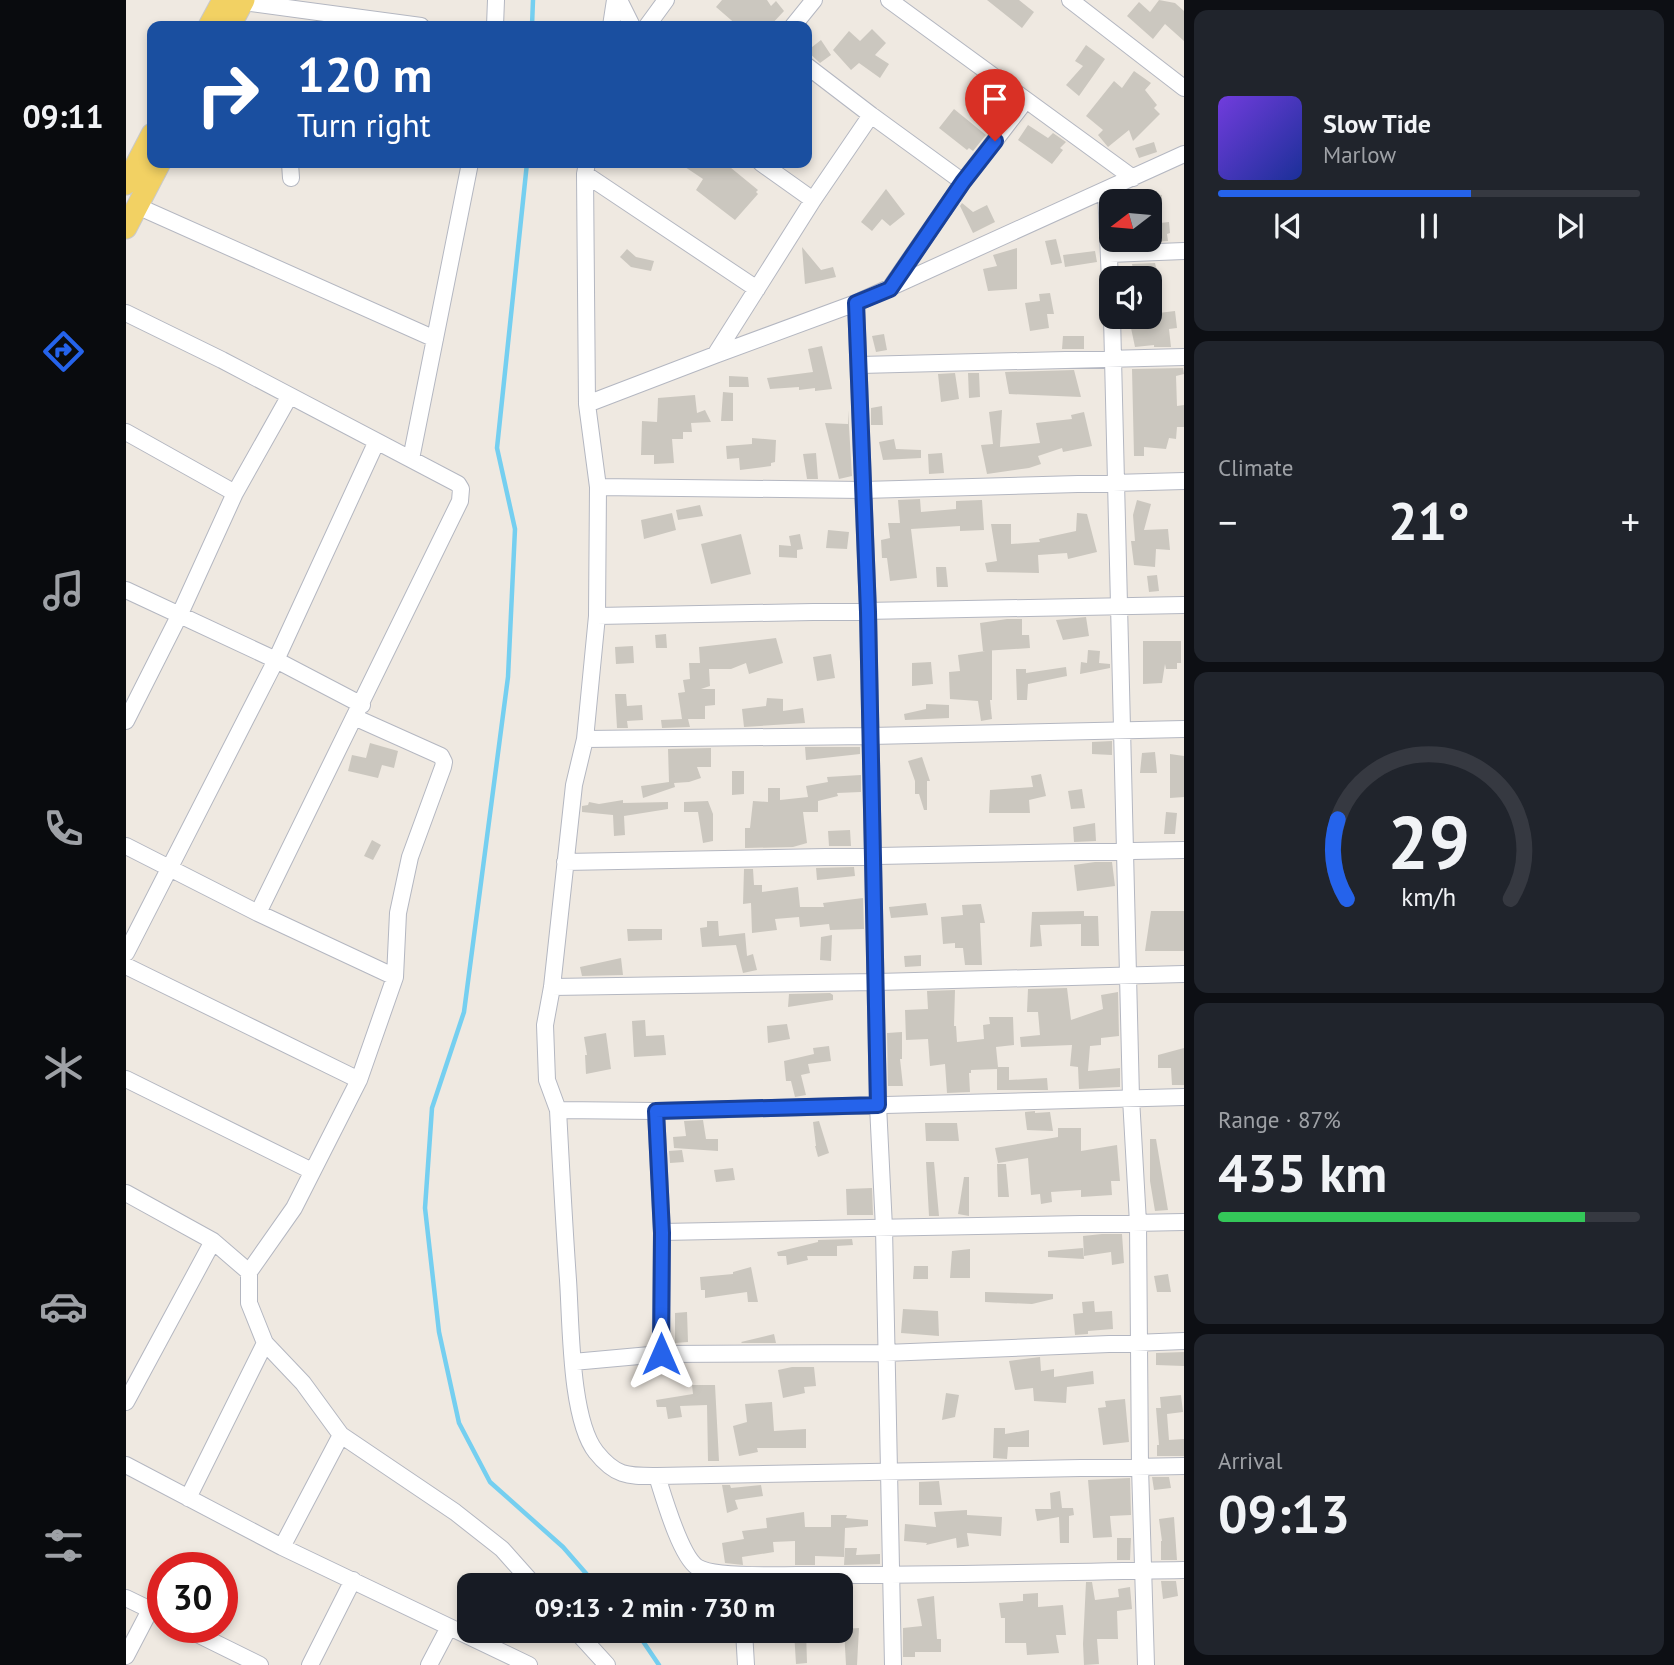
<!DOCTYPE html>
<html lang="en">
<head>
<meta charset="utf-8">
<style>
	:root { --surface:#171b24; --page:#20242c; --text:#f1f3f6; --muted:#9ea1a6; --line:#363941; --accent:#2563eb }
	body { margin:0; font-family:"PT Sans",sans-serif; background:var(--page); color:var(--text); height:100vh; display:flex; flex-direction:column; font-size:26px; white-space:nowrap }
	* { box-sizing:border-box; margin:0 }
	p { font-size:23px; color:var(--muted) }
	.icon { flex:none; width:38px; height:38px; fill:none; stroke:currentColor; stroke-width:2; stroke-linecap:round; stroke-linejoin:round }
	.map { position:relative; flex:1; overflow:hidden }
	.panel { display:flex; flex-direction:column; gap:10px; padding:10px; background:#0d0f14; width:490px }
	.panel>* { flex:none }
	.guide { position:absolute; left:21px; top:21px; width:665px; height:147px; border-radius:14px; box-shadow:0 4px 10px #0003; background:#1a4fa0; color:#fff; overflow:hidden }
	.needle { width:46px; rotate:254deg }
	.buttons { position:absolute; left:973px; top:189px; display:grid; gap:14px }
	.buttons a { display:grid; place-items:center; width:63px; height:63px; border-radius:14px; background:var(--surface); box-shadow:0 4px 10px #0003; font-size:35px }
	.speed { position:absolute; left:21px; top:1552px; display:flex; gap:14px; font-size:35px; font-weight:700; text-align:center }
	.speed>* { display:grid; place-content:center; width:91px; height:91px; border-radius:50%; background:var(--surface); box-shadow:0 4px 10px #0003; line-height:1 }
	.speed .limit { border:10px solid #d22; background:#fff; color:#111 }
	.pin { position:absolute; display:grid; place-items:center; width:60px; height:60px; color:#fff; margin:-72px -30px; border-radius:50% 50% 50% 0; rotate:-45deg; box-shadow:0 0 7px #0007 }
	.pin .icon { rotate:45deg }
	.me { position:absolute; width:77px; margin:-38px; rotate:0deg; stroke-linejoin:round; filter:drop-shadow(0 0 5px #0008) }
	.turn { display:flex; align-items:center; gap:24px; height:147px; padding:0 35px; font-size:32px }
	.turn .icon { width:91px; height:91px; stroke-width:2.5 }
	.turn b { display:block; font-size:49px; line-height:60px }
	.big { font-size:52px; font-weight:700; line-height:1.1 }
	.panel .widget { flex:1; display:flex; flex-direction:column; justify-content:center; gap:10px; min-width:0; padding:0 24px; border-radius:14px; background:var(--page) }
	.panel .dial { align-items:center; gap:0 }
	.dial svg { height:182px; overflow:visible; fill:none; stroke:var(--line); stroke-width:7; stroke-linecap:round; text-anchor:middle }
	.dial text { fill:var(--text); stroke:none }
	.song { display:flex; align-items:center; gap:21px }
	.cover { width:84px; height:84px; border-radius:10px; background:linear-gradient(135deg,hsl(260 70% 55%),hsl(230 70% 35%)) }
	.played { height:7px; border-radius:4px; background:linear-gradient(90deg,var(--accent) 60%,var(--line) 60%) }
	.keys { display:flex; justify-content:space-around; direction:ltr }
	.heat { display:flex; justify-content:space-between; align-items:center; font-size:38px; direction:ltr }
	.charge { height:10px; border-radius:5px; background:linear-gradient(90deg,#34c759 87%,var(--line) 0) }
	.trip { position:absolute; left:331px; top:1573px; width:396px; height:70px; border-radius:14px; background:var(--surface); box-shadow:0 4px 10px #0003; font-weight:700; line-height:70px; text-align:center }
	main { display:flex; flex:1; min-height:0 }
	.tabs { display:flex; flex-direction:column; width:126px; justify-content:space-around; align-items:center; background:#090b0e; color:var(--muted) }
	.tabs .icon { width:49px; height:49px }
	.tabs .active { color:var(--accent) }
	.tabs b { font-size:32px; color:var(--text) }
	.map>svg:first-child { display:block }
</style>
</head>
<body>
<main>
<nav class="tabs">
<b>09:11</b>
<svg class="icon active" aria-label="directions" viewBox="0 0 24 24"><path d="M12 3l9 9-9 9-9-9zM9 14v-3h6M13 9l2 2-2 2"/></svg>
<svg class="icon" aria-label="music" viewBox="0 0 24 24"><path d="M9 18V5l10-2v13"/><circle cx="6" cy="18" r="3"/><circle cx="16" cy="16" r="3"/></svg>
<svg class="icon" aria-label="phone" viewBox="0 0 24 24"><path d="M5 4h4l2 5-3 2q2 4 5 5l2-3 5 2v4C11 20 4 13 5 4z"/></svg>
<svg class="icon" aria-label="climate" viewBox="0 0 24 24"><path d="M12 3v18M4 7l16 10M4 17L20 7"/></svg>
<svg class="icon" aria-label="car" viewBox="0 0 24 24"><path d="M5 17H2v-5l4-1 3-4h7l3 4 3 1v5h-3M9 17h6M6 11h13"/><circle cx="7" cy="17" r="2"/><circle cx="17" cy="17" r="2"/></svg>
<svg class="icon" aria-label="filters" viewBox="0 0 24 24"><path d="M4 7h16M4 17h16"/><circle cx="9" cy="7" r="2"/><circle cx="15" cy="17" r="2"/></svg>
</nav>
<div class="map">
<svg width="1058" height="1665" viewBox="0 0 1058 1665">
	<rect width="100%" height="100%" fill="#efe9e1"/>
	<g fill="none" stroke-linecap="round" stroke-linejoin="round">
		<path stroke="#75cff0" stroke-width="4.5" d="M406 26 407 0
			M401 163 371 448 389 529 382 677 338 1012 306 1108 299 1208 313 1332 333 1423 364 1482 437 1547 471 1586
			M510 1631 533 1665"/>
	</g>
	<path fill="#cbc7bf" d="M596 0H641L645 6 650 1 658 11 644 26H612L590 7Z
		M861 0H893L908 12 896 28Z
		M1033 0 1049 3 1058 11V41L1039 24 1027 39 1001 16 1013 2 1024 12Z
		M746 29 760 43 749 55 763 64 754 78 733 63 725 70 707 50 723 31 734 41Z
		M695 40 705 55 694 63 681 51Z
		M960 45 979 59 953 96 940 85 957 66 949 61Z
		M1008 71 1025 83 1019 90 1031 105 1028 108 1034 114 1007 141 1003 130 982 147 972 135 977 130 960 116 988 81 996 88Z
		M828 109 860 135 847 151 843 148 841 150 813 128Z
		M902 125 922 138 927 133 940 142 934 148 937 150 926 164 892 140Z
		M1028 142 1031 152 1013 158 1009 148Z
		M553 163H599L632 190 630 192 632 194 609 220 570 190 577 179Z
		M760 189 779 214 764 226 756 219 746 231 735 222Z
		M1024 194 1036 195 1034 223 1043 222 1044 233 1041 234 1042 241 1024 242Z
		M836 203 847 212 861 205 869 222 847 233 834 206Z
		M930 239 936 263 925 265 919 241Z
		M676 247 695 270 707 267 710 277 679 284Z
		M891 248V289L862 291 857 269 871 266 867 255Z
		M501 249 510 257 528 261 525 271 505 267 494 257Z
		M969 251 971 262 939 267 937 255Z
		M1029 263 1031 271 1008 274 1006 264Z
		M924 293 928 314H921L923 328 904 331 899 303 914 301 913 294Z
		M1049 311 1051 328 1043 329 1045 347H1028V345L1009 347 1005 328 1022 325 1024 314Z
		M758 334 761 350 750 352 746 336Z
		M937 336H958V349H936Z
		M696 346 706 389 689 391V388L673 390V387L644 389 641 378 687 372 682 349Z
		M1057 368 1058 374 1050 376 1051 406 1058 405V427H1051L1050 439 1043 438 1040 449 1018 447V456H1008L1006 369Z
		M948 370 955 397 883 394 879 372Z
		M829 373 833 399 815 402 812 374Z
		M842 373H853L854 397 843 398Z
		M603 376 622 377 623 387H603Z
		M597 392 607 393V421H595Z
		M569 395 571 413 579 410 585 422 565 423 566 432H557V439H546L548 463 528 464V455H515L516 421 531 422 532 398Z
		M756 406 757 425H745V408Z
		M722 410 726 476 713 479 699 423 722 424Z
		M876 410 874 447 914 443 910 423 946 419 945 415 958 412 966 446 937 452 936 448 912 456 915 464 903 468 861 474 855 445 867 444 863 412Z
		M626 438 650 440 649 462 645 463V466L614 470 613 458 601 459 600 446 626 444Z
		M768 439 770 449 795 450V458L757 460 753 442Z
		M690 453 692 479H681L677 454Z
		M816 453 818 473 803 474 802 454Z
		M794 499 795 512 830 509V501L856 500 858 530 834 531V526L785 529 791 578 764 581 761 558H756L755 540 764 538 762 523H774L772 500Z
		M1011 500 1025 504 1018 530 1042 529 1044 550 1030 549 1029 567 1008 565 1005 541H1009L1007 515Z
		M574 505 577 516 552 520 550 510Z
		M546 513 550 530 518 539 515 520Z
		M951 513 961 514 971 552 942 559 941 553 912 555 913 573 861 572 859 563 871 561 865 524H885V544L914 542 913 539 950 531Z
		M702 530 723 532 721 549 700 548Z
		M615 534 625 574 585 584 575 544Z
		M674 534 677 549 671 550V558L653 557V545L665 546 663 536Z
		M810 567H820L822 587H811Z
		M1031 575 1033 591 1023 592 1021 576Z
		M960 617 963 636 937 640 930 620Z
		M881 619H896V635H903L904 648 857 651 854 623Z
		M540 634 541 648H530L529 635Z
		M650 638 657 663 623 674 620 663 605 669H583L584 686 575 689H589V705L579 706V719H562L564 727 536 728 535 720 556 719 552 693 559 692 557 680 564 679 563 663H574L573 647Z
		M1017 641H1055V663H1051V669H1040L1039 664 1036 683 1017 684Z
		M507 646 508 663 490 664 489 647Z
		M866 650V700H864L866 719 855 721 852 701 824 699 823 672 834 671 832 655Z
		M962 650 974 651 973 663 984 664V668L954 674 955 662 961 663Z
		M705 654 709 678 691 681 687 657Z
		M805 662 807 684 786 686V663Z
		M940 667 941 676 902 684 901 700H891L890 669H900V673Z
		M489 694H500L501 706 516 705 517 720 501 721 502 728H491Z
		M641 698 657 699V711L677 708 679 723 618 727 616 709 640 706Z
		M800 704 823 705V718L779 720 778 714 800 709Z
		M986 741V755L966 754V742Z
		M244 743 272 751 268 768 256 765 252 778 222 771 226 755 240 758Z
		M679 747H734V754L680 760Z
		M585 748V767H571L575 778 563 782 548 783 549 787 517 798 515 786 543 782 542 749Z
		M1029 752 1031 773H1014L1016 753Z
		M1044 754 1058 756V797L1044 798Z
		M796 757 804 781H801V810H798L793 794H789V781L782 761Z
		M606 771H618V794L606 795Z
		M915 774 920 796 903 800 904 813H863L864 790 907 787 905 776Z
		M735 775V792L711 793 712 796 692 801V812H677L681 843 667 847 619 848V828H624L627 801 642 802V788H654V800L682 797 680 786 702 782 701 777Z
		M956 789 959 808 945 809 942 791Z
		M497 800V803L542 802V809L498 816 499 835 488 836 487 815 456 812V806L462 805 463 802 473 804Z
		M582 801 587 814V841L577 843 572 812H558V802Z
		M1040 812 1051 813 1049 834H1038Z
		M969 823 970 841 948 842 947 827Z
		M724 830 725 846H703L702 831Z
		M246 840 255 845 247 860 238 856Z
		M969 862H986L989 886 951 891 948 865Z
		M728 867 729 876 691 880 690 868Z
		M618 869H627L628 885H636V892L672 887 674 907H698L697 903 737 898 738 929 704 930 703 924 674 927 673 917 649 919 651 930 626 933 625 903 617 904Z
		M800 903 802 915 765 918 763 907Z
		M855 904 859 923H854L856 965H839L837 948H829V943L817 944 815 917 837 915 836 905Z
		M958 911V916H972L973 946H955V924L914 925 916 946 904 947 906 912Z
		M1025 911H1058V951H1019Z
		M581 921H592L593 936 619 933 621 956 627 954 631 970 617 973 610 945 576 947 574 928 581 927Z
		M501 929H536V940L502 941Z
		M706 935 705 961 694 960 695 937Z
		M795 955V966L779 967 778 956Z
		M495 958 497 975 456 976 454 967Z
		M941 988 945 1020 977 1009 975 995 992 992 993 1036 975 1038V1045L964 1046 962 1071 994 1068V1087L953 1089 952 1067 944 1066 946 1045 895 1047 894 1037 914 1035 912 1012H901L902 989Z
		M829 990 828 1026H830L831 1042 858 1039 857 1025 864 1024 863 1017H887L888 1045 870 1047 872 1067H883V1080L921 1078 922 1090H871V1069L845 1070V1073H843L844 1092 821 1093 819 1064 804 1066 802 1039 780 1040 779 1010 802 1009 801 991Z
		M704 993 707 995V1000L662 1007 663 994Z
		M519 1020 520 1036 538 1035 540 1055 508 1057 506 1021Z
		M661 1024 664 1039 642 1043 641 1026Z
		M776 1032V1059H774L777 1086H762L761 1033Z
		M480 1033 485 1069 460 1074 459 1055H461L458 1037Z
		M703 1046 705 1061 682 1064 684 1073 675 1075 680 1095 669 1097 665 1081H660L658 1061 688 1054 687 1048Z
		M1058 1048V1085H1046L1045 1068H1032V1055Z
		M909 1111V1113L924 1112 927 1131 901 1130 899 1114H905H899V1112Z
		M577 1120 580 1139H592V1151L548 1148 547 1137 560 1136 558 1121Z
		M693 1121 703 1153 692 1157 689 1146H690L687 1122Z
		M799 1123H831L833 1141H800Z
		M932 1128H955V1151L991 1145 994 1181H985L986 1195 955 1197V1190L925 1192 926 1202 915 1204 914 1194 905 1195 902 1158 872 1163 869 1148 932 1137Z
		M1024 1139H1030L1042 1210 1029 1211 1024 1181Z
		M556 1150 558 1162 544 1163 543 1151Z
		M800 1162H808L813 1216H803Z
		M871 1164H880L883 1197H872Z
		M607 1168 609 1180 590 1182 588 1170Z
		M838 1177H843V1216L832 1214Z
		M746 1188 747 1215H721L720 1189Z
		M976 1234H996L998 1263 986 1265 985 1252 958 1256 957 1236Z
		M726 1239 727 1245 711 1246V1256H681L682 1260 661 1265 660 1256H652L651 1252 692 1242V1240Z
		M957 1248 958 1259 922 1257V1251Z
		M844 1249V1278H824L826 1251Z
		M788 1266H802V1279H787Z
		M625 1267 632 1302H622L621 1292 579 1298V1290H575L574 1277 607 1274V1272Z
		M1042 1274 1045 1292H1031L1028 1276Z
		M859 1292 927 1294V1299L906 1304 859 1302Z
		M968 1301 969 1312 986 1311 987 1329 962 1331V1334L949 1335 947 1314 957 1313 956 1302Z
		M777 1309 812 1311 813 1336 775 1333Z
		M561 1312 562 1342 549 1343V1313Z
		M648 1334 650 1343H616L615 1342Z
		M1058 1352V1366L1030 1365V1353Z
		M914 1357 915 1371 928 1369V1377L967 1371 968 1384 941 1387 940 1403 908 1401 907 1388 889 1390 883 1361Z
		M666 1367H688L690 1386 678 1387 679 1393 657 1398 652 1370Z
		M566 1385H589L593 1461H582L581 1405 554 1406 556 1417 542 1419 540 1407H531L530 1400 567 1394Z
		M820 1393 833 1395 829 1417 816 1420Z
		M1055 1395 1057 1412 1041 1414 1043 1440 1058 1439V1456H1031V1445H1033L1030 1408H1035L1034 1397Z
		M999 1399 1003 1442 977 1445 972 1408 980 1407 979 1401Z
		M646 1402 648 1431 680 1429V1448H631L632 1452 613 1456 607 1426 621 1422 619 1404Z
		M868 1428H879V1434L903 1430V1447H882L881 1459 867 1458Z
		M1026 1477H1043L1045 1488 1028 1490Z
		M1004 1478 1005 1515 984 1516 986 1537 967 1538 962 1480Z
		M813 1481 816 1505H793V1482Z
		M596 1485H604L605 1488 635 1485 637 1496 609 1500 612 1509 601 1513Z
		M934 1491 936 1508H947L948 1515 943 1516V1543H934L933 1517 911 1521 909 1509H925L924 1493Z
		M841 1510V1515L876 1517 875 1536 841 1533 843 1546 831 1548 830 1538 800 1545 801 1543 778 1541 779 1524 810 1527 808 1512Z
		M678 1512 679 1527H705V1515H721L720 1518 742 1520V1526L719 1528 718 1557 689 1556V1565H669V1541L647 1542 648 1552 616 1557 617 1565 599 1563 596 1543 618 1539 616 1531 641 1528 640 1518Z
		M1048 1517 1051 1560H1035V1541H1036L1033 1519Z
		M991 1538H1005L1004 1560H991Z
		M719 1548H731L730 1555 754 1554V1564L718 1565Z
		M1035 1581H1050L1052 1596 1037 1599Z
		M960 1582H966L969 1600 993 1597 992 1589 1004 1587 1006 1609 991 1611 992 1639H971L973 1664 958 1665 957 1644Z
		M912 1593V1607L937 1605 940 1635H930L933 1653 901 1655 900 1643H879V1618H875L873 1603 897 1601V1594Z
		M808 1596 811 1639H815V1652H789V1657H777V1628L796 1626 791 1599Z
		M733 1628 731 1665H720L718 1629Z
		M668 1631H680L681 1663 670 1664Z"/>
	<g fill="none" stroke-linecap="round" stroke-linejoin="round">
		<g stroke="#b4b7c1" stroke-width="18">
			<path id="minor" d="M493 0 506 26
				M763 0 1007 178
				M944 0 1058 88
				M117 2 295 26
				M369 26 370 0
				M485 26 489 0
				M521 26 540 0
				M667 26 688 0
				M681 66 745 115 687 200
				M745 115 837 182
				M1058 154 730 303 589 355 461 404 472 487 471 616 459 739 448 785 426 987 419 1025 421 1080 432 1110C435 1167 438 1224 442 1280 445 1323 444 1419 470 1452 490 1477 502 1476 531 1476L1058 1466
				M164 163 165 178
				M461 163 459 174 461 404
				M459 174 631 289
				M980 190 985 304
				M11 206 309 339
				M983 254 1058 251
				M764 288 837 182 900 100
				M730 303 742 612 752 1105 758 1228 767 1665
				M0 313 96 360 332 484 335 489 334 501 132 913
				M986 317 1005 1098 1012 1223 1014 1467 1020 1665
				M589 355 687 200 635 163
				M734 365 1058 357
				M0 432 109 493 163 397
				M285 459 344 163
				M472 487 737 490 1058 481
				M0 590 150 660 236 705
				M471 616 1058 605
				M0 721 53 616 109 493
				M459 739 744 736 1058 729
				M0 846 132 913 269 977
				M439 862 1058 850
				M0 953 150 660 250 443
				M0 966 233 1080
				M426 987 751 982 1058 974
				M0 1079 186 1171
				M432 1110 530 1111 1058 1097
				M530 1111 536 1232 535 1354
				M0 1193 87 1241 123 1272V1303L139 1343 177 1383 215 1435 329 1512 376 1549 409 1586
				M536 1232 1058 1222
				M123 1272 168 1208 233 1080 269 977 272 913 284 857 317 767 318 762 315 756 228 717
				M447 1362 535 1354 759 1353 1058 1341
				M0 1402 87 1241
				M0 1465 156 1547 403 1665
				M531 1476C538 1498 554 1555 571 1567 588 1578 649 1575 671 1575 800 1576 929 1572 1058 1570
				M62 1498 139 1343
				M156 1547 215 1435
				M0 1598 37 1616
				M59 1628 134 1665
				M450 1631 481 1665
				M618 1631 620 1665
				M0 1656 24 1610
				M184 1665 227 1580
				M303 1665 323 1627"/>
		</g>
		<g stroke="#c9c9c9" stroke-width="23">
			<path id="major" d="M83 26 97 0
				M104 26 118 0
				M0 184 26 134
				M0 228 34 163"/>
		</g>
		<use href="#minor" stroke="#fff" stroke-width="16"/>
		<use href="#major" stroke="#f2d163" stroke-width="21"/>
	</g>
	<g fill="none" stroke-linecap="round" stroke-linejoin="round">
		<g stroke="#184099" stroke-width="18">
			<path id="route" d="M535 1354 536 1233 530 1111 752 1105 742 612 730 303 764 289 837 182 869 141"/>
		</g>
		<use href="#route" stroke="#2563eb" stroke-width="12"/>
	</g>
</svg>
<div class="buttons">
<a><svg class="needle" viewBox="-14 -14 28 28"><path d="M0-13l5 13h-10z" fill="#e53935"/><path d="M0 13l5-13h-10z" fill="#9ea1a6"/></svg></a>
<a><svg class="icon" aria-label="sound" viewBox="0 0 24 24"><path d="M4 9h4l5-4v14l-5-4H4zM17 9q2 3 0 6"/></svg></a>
</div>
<div class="speed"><div class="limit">30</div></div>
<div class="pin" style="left:869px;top:141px;background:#d93025"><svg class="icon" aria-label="arrive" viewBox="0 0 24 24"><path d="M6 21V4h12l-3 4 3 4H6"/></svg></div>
<svg class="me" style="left:535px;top:1354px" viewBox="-20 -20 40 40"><path d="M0-17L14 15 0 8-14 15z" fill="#2563eb" stroke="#fff" stroke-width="4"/></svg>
<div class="trip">09:13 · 2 min · 730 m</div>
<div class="guide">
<div class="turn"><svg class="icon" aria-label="right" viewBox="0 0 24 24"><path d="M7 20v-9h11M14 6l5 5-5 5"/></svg><div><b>120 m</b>Turn right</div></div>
</div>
</div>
<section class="panel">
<div class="widget">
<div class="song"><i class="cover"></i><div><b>Slow Tide</b><p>Marlow</p></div></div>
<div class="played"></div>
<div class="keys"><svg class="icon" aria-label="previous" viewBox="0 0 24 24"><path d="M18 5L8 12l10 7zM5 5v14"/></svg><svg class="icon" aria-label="pause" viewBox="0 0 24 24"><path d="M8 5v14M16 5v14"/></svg><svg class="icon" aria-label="next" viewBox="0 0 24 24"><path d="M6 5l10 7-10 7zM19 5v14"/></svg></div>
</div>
<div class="widget"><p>Climate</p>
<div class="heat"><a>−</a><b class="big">21°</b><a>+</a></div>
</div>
<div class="widget dial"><svg viewBox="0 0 100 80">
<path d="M14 69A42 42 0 1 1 86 69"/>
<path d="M14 69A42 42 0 0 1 10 34" stroke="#2563eb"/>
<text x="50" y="56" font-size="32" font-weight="700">29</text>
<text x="50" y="72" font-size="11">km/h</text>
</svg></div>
<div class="widget"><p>Range · 87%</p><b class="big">435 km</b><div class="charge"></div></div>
<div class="widget"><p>Arrival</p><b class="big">09:13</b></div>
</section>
</main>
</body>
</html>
